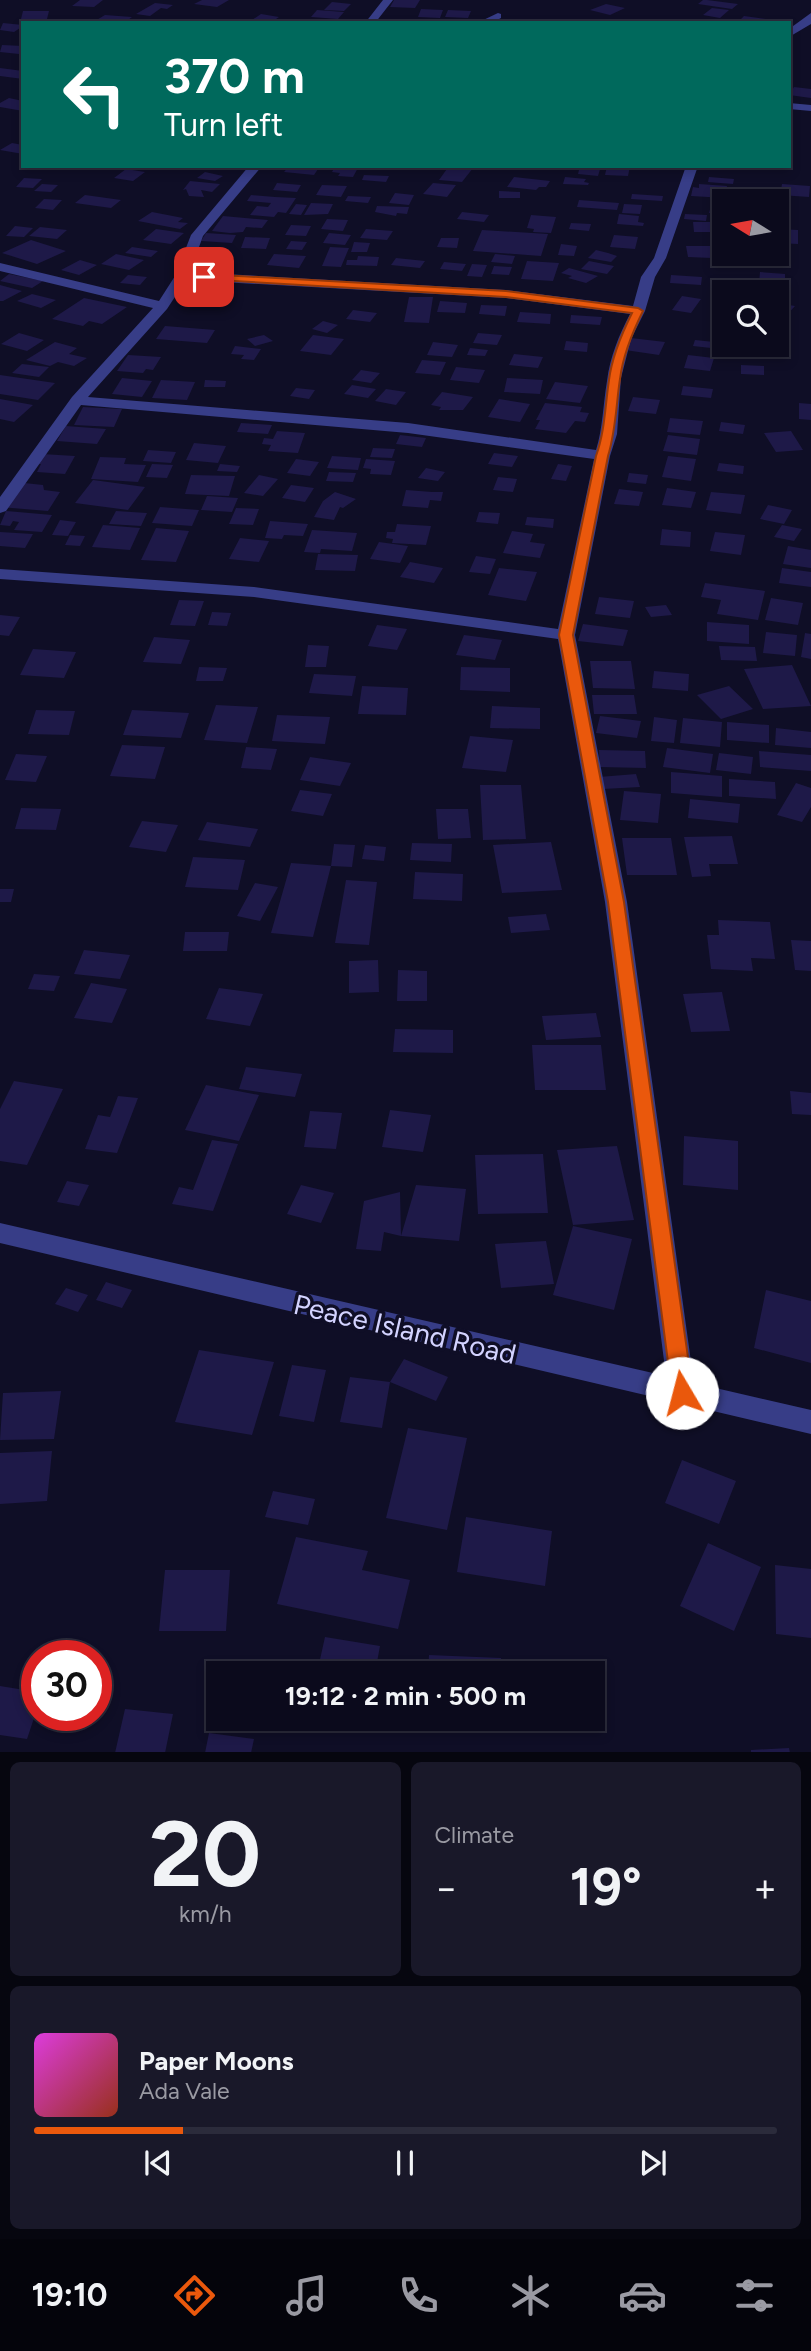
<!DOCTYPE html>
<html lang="en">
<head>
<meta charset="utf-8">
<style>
	:root { --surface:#0b0a1c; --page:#191829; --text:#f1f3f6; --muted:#9a9aa3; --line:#2b2b3b; --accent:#ea580c }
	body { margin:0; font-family:Figtree,sans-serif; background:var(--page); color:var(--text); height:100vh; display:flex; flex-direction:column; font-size:26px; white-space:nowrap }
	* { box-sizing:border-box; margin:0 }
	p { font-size:23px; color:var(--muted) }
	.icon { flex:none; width:38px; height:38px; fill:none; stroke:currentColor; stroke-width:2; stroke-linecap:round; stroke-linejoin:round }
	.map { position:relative; height:1752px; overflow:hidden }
	.details { display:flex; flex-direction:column; gap:10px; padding:10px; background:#06060f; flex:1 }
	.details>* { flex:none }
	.hud { position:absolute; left:21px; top:21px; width:770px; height:147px; border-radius:0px; box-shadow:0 4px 10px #0003,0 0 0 2px var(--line); background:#00695c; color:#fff; overflow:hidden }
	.needle { width:46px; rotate:281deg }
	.buttons { position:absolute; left:712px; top:189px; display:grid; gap:14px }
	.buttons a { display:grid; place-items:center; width:77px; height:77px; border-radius:0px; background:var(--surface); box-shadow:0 4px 10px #0003,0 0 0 2px var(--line); font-size:35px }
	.speed { position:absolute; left:21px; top:1640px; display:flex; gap:14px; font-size:35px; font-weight:700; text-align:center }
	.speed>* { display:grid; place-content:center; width:91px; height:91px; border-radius:50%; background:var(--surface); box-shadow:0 4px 10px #0003,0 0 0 2px var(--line); line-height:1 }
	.speed .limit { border:10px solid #d22; background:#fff; color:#111 }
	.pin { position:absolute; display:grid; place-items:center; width:60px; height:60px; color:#fff; margin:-30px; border-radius:14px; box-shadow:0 4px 10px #0006 }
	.me { position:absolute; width:77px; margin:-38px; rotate:352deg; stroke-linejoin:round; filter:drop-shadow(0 0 5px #0008) }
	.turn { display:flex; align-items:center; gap:24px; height:147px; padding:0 28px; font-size:32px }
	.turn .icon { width:91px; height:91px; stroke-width:2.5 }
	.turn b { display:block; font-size:49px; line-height:60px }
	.big { font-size:52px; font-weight:700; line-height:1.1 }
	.details .tile { flex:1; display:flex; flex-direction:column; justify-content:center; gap:10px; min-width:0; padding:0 24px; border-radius:10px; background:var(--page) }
	.details .dial { align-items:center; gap:0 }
	.dial b { font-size:91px; line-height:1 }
	.song { display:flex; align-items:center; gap:21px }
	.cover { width:84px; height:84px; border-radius:10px; background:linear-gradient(135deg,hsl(300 70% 55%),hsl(10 70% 35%)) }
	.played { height:7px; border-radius:4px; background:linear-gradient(90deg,var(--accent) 20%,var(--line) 20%) }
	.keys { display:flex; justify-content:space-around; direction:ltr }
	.heat { display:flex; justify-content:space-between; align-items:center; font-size:38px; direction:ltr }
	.details .tiles { flex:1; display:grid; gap:10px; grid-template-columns:1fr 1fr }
	.tile:last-child { grid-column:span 2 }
	.trip { position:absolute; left:206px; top:1661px; width:399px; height:70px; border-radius:0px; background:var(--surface); box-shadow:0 4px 10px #0003,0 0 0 2px var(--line); font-weight:700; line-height:70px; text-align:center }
	.dock { display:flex; height:112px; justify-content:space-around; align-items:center; background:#04040b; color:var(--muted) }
	.dock .icon { width:49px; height:49px }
	.dock .selected { color:var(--accent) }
	.dock b { font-size:32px; color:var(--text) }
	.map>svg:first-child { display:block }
</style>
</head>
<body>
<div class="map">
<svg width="811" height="1753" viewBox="0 0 811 1753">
	<rect width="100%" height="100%" fill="#0f0e26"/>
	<path fill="#1e1948" d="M80 0H103L94 7 72 6Z
		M202 0H229L217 7 194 4Z
		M394 0H420L415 8 390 7Z
		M703 0H707L738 4 732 9 698 4Z
		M332 2 351 4 344 11 324 10Z
		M155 3 173 5 167 9 161 8 150 16 136 14Z
		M606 4 625 8 610 15 590 10Z
		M712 8 729 10 720 18 703 15Z
		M421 9 443 10 440 18 418 17Z
		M317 10 344 12 338 19 311 17Z
		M448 10 471 11 468 18 445 17Z
		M23 11H49L47 19H21Z
		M261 14 279 17 270 23 249 22Z
		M105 15 132 17 124 23 95 21Z
		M744 16 766 19 761 23 738 22Z
		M3 23 23 25V26L14 32 0 30Z
		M2 45 23 46V51L19 54 0 52Z
		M0 68 23 71V79L0 76Z
		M794 87 811 89V98L789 95Z
		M9 98 23 101V111L0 107V103Z
		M12 143 23 145V154L0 150Z
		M289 166H320L314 175 284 172Z
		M335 166H359L353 177 338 176 340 173 332 172Z
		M449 166H460L473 168 462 182 439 180Z
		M580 166H601L598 176 578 174Z
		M607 166H630L628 176 605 175Z
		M126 169 145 172 133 181 114 178Z
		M205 172 223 176 215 181 197 178Z
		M364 175 389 176 386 182 362 180Z
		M514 177 550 181 546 187H539L536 190 507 187Z
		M565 177 586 179 584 182 589 183 588 185 563 184Z
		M709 177 734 179 733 184 708 182Z
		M24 178 42 179 33 188 16 187Z
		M190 181 220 184 212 192 201 190 204 197 189 196 186 189 183 190Z
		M277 183 301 185 297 192 273 190Z
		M433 183 456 185 447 197 423 194Z
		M42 184 58 185 51 192 34 191Z
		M699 184 727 186 725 198 691 196 693 187 699 188Z
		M782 184 810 186 809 197 780 195Z
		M322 185 347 186 341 197 316 195Z
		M740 188 764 190 763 196 739 194Z
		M499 191 520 192V198H499Z
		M395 193 414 195 409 205 389 203Z
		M632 194 663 196 662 201 631 199Z
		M85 195 121 200 111 208 75 203Z
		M251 195 275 197 296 198 286 213 278 212 274 217 250 215 257 206 268 207 271 203 247 201Z
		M348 196 371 197 368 203 345 201Z
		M44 199 62 200 53 210 35 208Z
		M579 200 619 203 617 210 577 207Z
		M712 202 724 203V214L709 213Z
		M311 203 333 204 328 214 304 215Z
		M296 204 307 205 301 215 289 214Z
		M624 204 642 205 640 214 622 213Z
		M377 206 409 207 407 214 397 213 396 216 375 212Z
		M152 212 183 218 178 222 188 223 180 229 138 221Z
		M462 212 489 215 484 222 457 219Z
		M619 214 639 216 638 222 644 223 643 226 617 224Z
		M685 214 707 215 706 221 684 219Z
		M531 215 556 217 551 233 533 232 534 229 527 228Z
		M223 216 268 220 262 228 246 227 243 232 230 233 212 231Z
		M327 219 348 220 343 231 321 229Z
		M693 222H713L715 232H694Z
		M571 223 591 224 589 231 569 229Z
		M291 225 311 226 306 236 285 235Z
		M15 226 33 228 24 237 6 236Z
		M40 227 67 230 57 239 29 236Z
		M156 229 184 233 171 244 143 240Z
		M366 229 393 231 387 240 360 238Z
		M777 229 798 230V244L778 243Z
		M482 230 548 234 541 256 473 251Z
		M206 233 236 235 232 243 201 241Z
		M329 233 351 235 345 245 323 243Z
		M614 235 638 237 635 249 610 247Z
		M245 237 270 238 266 249 241 248Z
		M441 238H459L457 248 437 247Z
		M31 240 66 251 37 264 2 253Z
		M291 241 307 242 302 250 286 249Z
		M354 242 370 243 367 252H351Z
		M561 244 577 246 574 256 558 255Z
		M686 246H710L712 258 688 257Z
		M132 247 158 251 151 257 125 253Z
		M330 247 349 248 341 267 322 266Z
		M596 250 608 253 617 256 611 262 588 258Z
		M186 251 231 252 228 261 184 259Z
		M116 254 144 260 129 270 101 264Z
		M274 254 306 256 299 268 267 265Z
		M495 254 515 256 512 264 491 262Z
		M758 254 784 255V265L758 263Z
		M358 256 379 257 377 266 346 265 347 260H357Z
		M396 258 425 261 420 268 391 265Z
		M80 260 97 265 79 275 61 270Z
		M527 261 559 263 553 281 521 279Z
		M589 261 614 266 607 274 581 269Z
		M444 262 466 264 462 271 440 269Z
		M472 264 487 265 482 277 467 276Z
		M494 266 512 267 509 275 491 274Z
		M569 268 598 276 586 283 568 278 572 276 561 273Z
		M760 272 785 274V285L759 284Z
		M9 274 43 281 32 288 0 281Z
		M128 275 147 277 140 285 120 283Z
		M671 275 702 277 701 285 670 283Z
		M201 282 227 283 223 292 196 291Z
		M0 285 22 291 3 301H0Z
		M32 294 56 300 41 308 17 301Z
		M682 296 701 299 691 313 672 310Z
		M409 297H433L429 323 404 322Z
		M84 298 127 307 102 324 89 321 83 326 52 319Z
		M440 301 467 303 465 313 437 312Z
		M777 303 795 306 786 316 777 314Z
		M481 305 507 306 505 316 479 314Z
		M353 310 377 313 370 322 346 319Z
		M520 312 551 314 550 324 517 322Z
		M571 315 602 317 600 325 570 323Z
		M323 321 338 325 327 333 312 329Z
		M165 326 215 330 207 343 156 339Z
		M19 333 44 340 27 351 1 344Z
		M478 333 502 335 497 345 473 343Z
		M264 335 273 341 255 346 247 339Z
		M313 335 344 339 331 355 300 351Z
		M631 338 665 342 659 355 625 350Z
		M695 340 724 343 730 345 729 350 693 346Z
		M566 341 588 343 587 352 564 350Z
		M55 342 77 348 69 354 87 358 74 366 58 362 50 366 26 360Z
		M433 342 458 345 452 357 427 355Z
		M235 346 261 349 254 360 241 359 244 355 231 354Z
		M470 348 488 350 485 356 467 355Z
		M514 354 543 357 538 368 509 365Z
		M128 355 161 357 153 370 146 369 143 373 117 371Z
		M688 355 714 358 710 371 684 368Z
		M422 360 446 362 440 375 415 373Z
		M22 364 49 367 39 377 12 373Z
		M741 365 764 366V375L741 374Z
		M456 367 485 370 479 383 450 380Z
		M361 370 380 373 371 383 352 380Z
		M0 375 55 383 38 400 0 394Z
		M122 378 152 381 142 397 112 394Z
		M507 378 543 380 540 394 504 392Z
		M161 380 195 382 187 400 152 398Z
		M205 380 226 381 225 387H204Z
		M555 382 588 386 580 403 546 399Z
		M352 385 376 389 368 398 344 394Z
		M683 386 713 389 711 398 681 395Z
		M296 388 315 390 309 399 290 396Z
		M386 389 406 392 396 405 375 401Z
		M442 392 473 397 463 410H439L441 407 431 405Z
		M633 397 660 400 656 414 628 411Z
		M0 399 33 405 14 422 0 419Z
		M499 399 530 404 520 422 488 417Z
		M545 403 582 407 580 412 589 413 585 422 575 421 566 433 535 429 540 420H536Z
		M799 403 811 404V420L799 419Z
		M83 407 122 409 114 427 74 425Z
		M670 418 703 421 700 435 667 432Z
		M721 422 745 425 743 434 719 431Z
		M241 423 272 425 268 434 237 432Z
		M66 426 106 429 97 444 57 441Z
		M277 431 305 433 298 453 268 451 271 445 262 444 264 438 273 439Z
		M791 431 803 450 776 452 764 433Z
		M400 435 426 438 422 447 396 444Z
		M668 435 700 439 697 455 663 451Z
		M194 443 226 446 218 463 186 460Z
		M373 448 395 449 392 458 370 457Z
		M148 450 176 452 171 463 143 461Z
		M494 453 518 456 512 467 488 464Z
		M42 454 75 456 65 474 37 472 41 464H37Z
		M332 456 361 458 358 470 327 468Z
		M668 456 696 459 691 481 662 477Z
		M100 457 126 458 124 464 146 465 138 482 91 479Z
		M296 459 319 462 310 476 287 473Z
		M366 459 395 461 391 475 370 474 371 469 363 468Z
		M719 463 744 466 743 474 717 471Z
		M152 464 173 465 167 478 146 477Z
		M220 464 240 466 237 472 217 471Z
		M558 464 572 466 566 481 551 479Z
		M426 468 445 472 438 481 418 478Z
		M329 472 356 473 353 482 326 481Z
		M629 473 648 475 646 484 627 482Z
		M191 475 235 476 229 496 185 494Z
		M259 475 278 479 263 496 244 493Z
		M498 477 517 479 513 492 493 490Z
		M93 480 145 487 128 510 75 503Z
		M15 482 43 485 44 490 60 492 48 511 0 507Z
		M291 485 314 488 305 502 282 498Z
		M667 488 696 492 691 508 662 505Z
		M619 489 643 492 639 506 614 504Z
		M406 490 432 492H443L441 501 430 500 428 508 402 506Z
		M335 492 356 499 343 508 340 507 334 520 314 517 323 501Z
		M711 492 745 495 741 514 706 510Z
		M207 496 238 498 232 512 201 510Z
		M768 505 792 510 784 524 760 519Z
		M160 507 199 510 192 526 152 523Z
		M236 508 259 509 253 525 229 524Z
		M6 511 18 512 52 515 42 532 14 530 19 522 13 521 10 526 0 525Z
		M116 511 147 513 141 526 109 524Z
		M479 512 500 513 498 524 476 522Z
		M527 517 554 519 553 528 525 525Z
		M60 520 76 522 68 536 52 535Z
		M270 521 308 524 303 536 284 535 282 539 265 538Z
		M397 524 431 526 426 545 392 543 393 539 386 538 387 532H395Z
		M103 525 140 528 130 550 92 547Z
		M782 525 802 529 794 541 774 537Z
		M156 528 189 531 176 562 141 560Z
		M662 529 691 532 690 547 660 545Z
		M312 530 357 533 352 551 321 549 320 553 304 552Z
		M512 531 533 534 530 542 545 544 540 558 503 553Z
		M0 532 33 534 25 548 0 546Z
		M715 532 745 535 741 555 710 551Z
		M70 535 85 536 80 546 65 545Z
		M240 538 269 541 259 562 229 559Z
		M379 542 408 546 400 563 370 559Z
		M788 546 811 550V568L783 564Z
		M318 554 358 555 355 571 315 570Z
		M476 556 496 559 490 574 469 572Z
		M410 562 443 568 434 583 400 577Z
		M499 568 537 572 526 601 488 595Z
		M782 568 811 572V587L779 583Z
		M705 583 765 591 758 620 717 614 721 600 701 597Z
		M599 597 634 601 630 618 595 614Z
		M771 598 803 603 798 625 765 620Z
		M179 600 204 601 195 626 170 625Z
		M666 605 672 615 651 617 645 607Z
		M212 612 231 613 227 626 208 625Z
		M0 615 20 617 9 636 0 635Z
		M707 622 749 625V644L707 641Z
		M583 624 628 630 623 646 578 641Z
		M377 625 407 629 397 650 368 646Z
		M766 632 797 635 795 656 763 653Z
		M805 633 811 634V659L801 657Z
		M464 635 502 640 495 660 456 655Z
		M154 637 190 640 181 664 143 662Z
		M308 645 329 646 326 667H305Z
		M719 646 755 647 757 661 721 660Z
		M33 649 76 652 64 678 20 675Z
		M590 661H631L635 689 593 688Z
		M792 665 811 706 763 709 744 669Z
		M199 667 227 668 223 681H196Z
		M461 667 510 668V692L460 690Z
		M654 671 689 674 688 691 652 688Z
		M314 674 356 676 352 696 309 693Z
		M362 686 408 688 406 715 358 714Z
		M729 686 753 709 721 719 697 695Z
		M592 695H634L637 714H594Z
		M216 705 258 707 247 743 204 740Z
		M492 706 540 708V729L490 728Z
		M36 710 75 711 69 735 28 734Z
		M132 710 189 713 181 738 123 735Z
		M277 715 330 717 325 744 272 741Z
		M600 716 641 721 637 738 596 733Z
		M654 717 677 720 674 743 651 741Z
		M683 718 722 722 720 747 680 743Z
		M727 722 769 725V743L727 740Z
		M776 728 811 732V748L775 745Z
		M470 736 513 740 506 772 462 768Z
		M122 745 165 747 155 779 110 776Z
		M246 747 277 749 271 770 241 768Z
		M667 748 713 754 710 773 663 767Z
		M599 750 645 751 646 768 600 767Z
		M759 751 811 755V771L760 767Z
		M719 753 753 757 751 774 716 770Z
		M16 754 47 756 36 782 5 780Z
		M310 757 351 763 340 786 300 780Z
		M671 772 722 776V797L671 793Z
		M636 774 640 787 603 789 599 777Z
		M729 779 775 782 776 799 729 796Z
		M796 783 811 788V807L802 822 777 815Z
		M480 785H521L526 839 483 840Z
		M300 790 332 794 323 816 291 811Z
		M624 791 661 794 658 823 620 820Z
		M690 799 740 804 738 823 688 818Z
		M21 808 61 809 56 830 15 829Z
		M436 809H468L471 838 438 839Z
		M142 821 178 825 166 852 129 847Z
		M207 822 258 829 250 847 198 840Z
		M732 836 738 864H709L711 876 692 877 684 837Z
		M622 838H671L677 875H627Z
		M551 842 562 890 502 893 493 845Z
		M412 843 452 844 451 862 410 860Z
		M334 844 355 845 352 867 331 866Z
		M365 845 386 847 384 861 362 859Z
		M193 857 245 860 238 890 185 887Z
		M291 863 331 866 313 937 271 933Z
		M415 872 463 874 462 901 413 899Z
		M346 880 377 882 369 945 335 943Z
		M255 883 278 887 260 921 237 916Z
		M0 889H14L11 902H0Z
		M546 914 550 930 511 933 508 917Z
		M718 920 770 922 775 959 751 958 753 971 711 969 707 935H719Z
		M185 932H229L227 951H183Z
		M791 940 811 941V971L795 970Z
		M84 950 130 955 120 979 74 974Z
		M378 960 379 992 349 993V961Z
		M398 970 427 971V1001H397Z
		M34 974 60 976 54 991 28 989Z
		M91 983 127 989 112 1023 74 1018Z
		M219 988 263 994 250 1026 206 1019Z
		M722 992 730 1031 691 1032 683 994Z
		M596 1013 601 1037 546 1040 542 1016Z
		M395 1029 453 1030V1053L393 1052Z
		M532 1045H601L606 1090H535Z
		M246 1067 302 1074 295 1097 239 1089Z
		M14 1081 63 1089 27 1165 0 1161V1109Z
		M206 1085 259 1095 239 1141 185 1130Z
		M790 1091 811 1093V1115L792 1114Z
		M118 1096 138 1098 117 1153 85 1149 98 1115 110 1117Z
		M390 1110 431 1115 423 1152 382 1147Z
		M310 1111 342 1113 336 1149 304 1147Z
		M684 1136 738 1141V1190L683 1185Z
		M212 1140 238 1144 213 1211 172 1204 179 1187 193 1190Z
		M617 1146 634 1220 573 1225 557 1150Z
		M543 1154 548 1213 478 1214 475 1155Z
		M67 1181 89 1185 79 1206 57 1202Z
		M301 1185 334 1193 321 1223 287 1214Z
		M416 1185 466 1189 459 1241 401 1236Z
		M400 1192 401 1236 384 1232 381 1251 356 1249 364 1201Z
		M573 1226 632 1239 614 1310 553 1295Z
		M546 1241 554 1284 501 1288 495 1244Z
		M106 1282 132 1290 122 1308 96 1300Z
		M66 1288 88 1295 78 1312 55 1304Z
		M766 1290 811 1301V1363L754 1348Z
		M199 1350 274 1362 252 1435 175 1422Z
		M404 1359 448 1377 436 1401 390 1382Z
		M292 1365 326 1370 314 1422 279 1416Z
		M350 1377 390 1382 382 1428 340 1422Z
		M61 1391 54 1439 0 1440 3 1393Z
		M408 1428 467 1438 447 1530 386 1518Z
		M52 1451 47 1501 0 1504V1453Z
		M682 1460 736 1481 719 1524 665 1503Z
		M273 1491 315 1499 308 1525 265 1517Z
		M466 1517 552 1531 545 1586 457 1572Z
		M296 1537 368 1551 362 1570 410 1580 398 1629 277 1604Z
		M708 1543 761 1567 734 1631 680 1606Z
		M775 1565 811 1569V1638L776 1634Z
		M165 1570H230L226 1631H159Z
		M325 1637 380 1646 375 1673H317Z
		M429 1655 501 1658V1673H428Z
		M0 1686 37 1692V1709L27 1739 0 1735Z
		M125 1709 173 1714 165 1753H115Z
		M427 1718H501V1729L427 1727Z
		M209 1733 254 1739 251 1753H205Z
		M789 1748 790 1753H751V1750Z"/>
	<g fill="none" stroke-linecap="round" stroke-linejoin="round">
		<path fill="#373d87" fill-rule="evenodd" d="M383 0H393L375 23H365Z
			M498 13 501 14V18L491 23H477Z
			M811 13V24L789 37V29Z
			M789 103 811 105V111L789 109Z
			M249 166H262L203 236 190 272 506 290 633 306 641 277 654 258 686 166H698L666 258 655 277 645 311 631 339 621 378 617 434 610 456 575 635 627 902 694 1383 811 1410V1434L0 1243V1223L666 1376 605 902 558 639 254 597 0 579V569L254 587 558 629 594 459 408 433 81 405 6 511 0 513V497L72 397 153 308 0 271V263L159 301 175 276 191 235ZM186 280 506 298 630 314C619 335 610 357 607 381 603 404 603 428 596 450L408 423 88 397 167 309Z"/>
	</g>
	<path fill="#ea580c" stroke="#983908" stroke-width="2" d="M204 274 506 291 638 308 643 311C632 333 623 355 620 379 616 405 616 430 608 456L573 635 624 902 693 1393 690 1400 682 1402 675 1400 672 1393 608 902 559 635 596 456C605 431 605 406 609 380 612 356 621 335 632 313L506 297 200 279V275Z"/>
	<g text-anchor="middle" stroke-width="7" stroke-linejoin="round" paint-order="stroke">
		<g font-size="28" fill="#d3d3ff" stroke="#0f0e26">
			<text transform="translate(405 1329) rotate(13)" y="10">Peace Island Road</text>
		</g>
	</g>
</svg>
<div class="buttons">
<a><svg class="needle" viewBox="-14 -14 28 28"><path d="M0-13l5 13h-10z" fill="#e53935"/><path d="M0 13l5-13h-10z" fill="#9a9aa3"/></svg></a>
<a><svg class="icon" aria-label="search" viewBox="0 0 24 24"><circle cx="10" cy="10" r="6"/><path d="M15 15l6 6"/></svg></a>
</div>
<div class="speed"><div class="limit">30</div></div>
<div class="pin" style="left:204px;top:277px;background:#d93025"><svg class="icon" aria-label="arrive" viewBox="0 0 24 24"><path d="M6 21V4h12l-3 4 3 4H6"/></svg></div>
<svg class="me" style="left:682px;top:1393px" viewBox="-20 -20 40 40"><circle r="19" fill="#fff"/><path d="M0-13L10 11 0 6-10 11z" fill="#ea580c"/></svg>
<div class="trip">19:12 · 2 min · 500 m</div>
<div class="hud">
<div class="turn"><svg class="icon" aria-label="left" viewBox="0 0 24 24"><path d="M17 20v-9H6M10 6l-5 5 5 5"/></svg><div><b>370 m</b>Turn left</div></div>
</div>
</div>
<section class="details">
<div class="tiles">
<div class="tile dial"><b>20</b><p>km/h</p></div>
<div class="tile"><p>Climate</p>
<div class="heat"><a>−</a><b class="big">19°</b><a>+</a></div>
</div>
<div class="tile">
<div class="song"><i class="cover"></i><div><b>Paper Moons</b><p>Ada Vale</p></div></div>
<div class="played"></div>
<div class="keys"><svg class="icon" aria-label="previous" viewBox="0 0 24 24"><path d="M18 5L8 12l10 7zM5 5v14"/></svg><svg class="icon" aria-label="pause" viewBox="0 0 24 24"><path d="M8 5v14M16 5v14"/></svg><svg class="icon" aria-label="next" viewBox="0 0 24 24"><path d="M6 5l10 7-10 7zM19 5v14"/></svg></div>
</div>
</div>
</section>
<nav class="dock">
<b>19:10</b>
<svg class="icon selected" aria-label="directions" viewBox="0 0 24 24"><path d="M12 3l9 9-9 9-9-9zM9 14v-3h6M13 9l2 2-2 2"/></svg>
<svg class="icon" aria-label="music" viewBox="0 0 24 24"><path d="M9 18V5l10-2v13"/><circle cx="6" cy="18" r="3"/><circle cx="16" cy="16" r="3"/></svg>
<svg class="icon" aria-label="phone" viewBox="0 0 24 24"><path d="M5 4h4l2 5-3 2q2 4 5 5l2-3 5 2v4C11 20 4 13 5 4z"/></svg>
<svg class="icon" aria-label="climate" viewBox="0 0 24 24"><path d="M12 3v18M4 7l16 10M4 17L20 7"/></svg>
<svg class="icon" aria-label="car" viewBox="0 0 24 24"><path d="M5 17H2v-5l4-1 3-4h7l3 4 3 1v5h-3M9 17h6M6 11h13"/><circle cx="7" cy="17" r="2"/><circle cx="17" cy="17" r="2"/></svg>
<svg class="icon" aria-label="filters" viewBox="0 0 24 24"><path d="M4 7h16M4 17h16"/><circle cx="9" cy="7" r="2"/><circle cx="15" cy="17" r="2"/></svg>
</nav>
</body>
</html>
